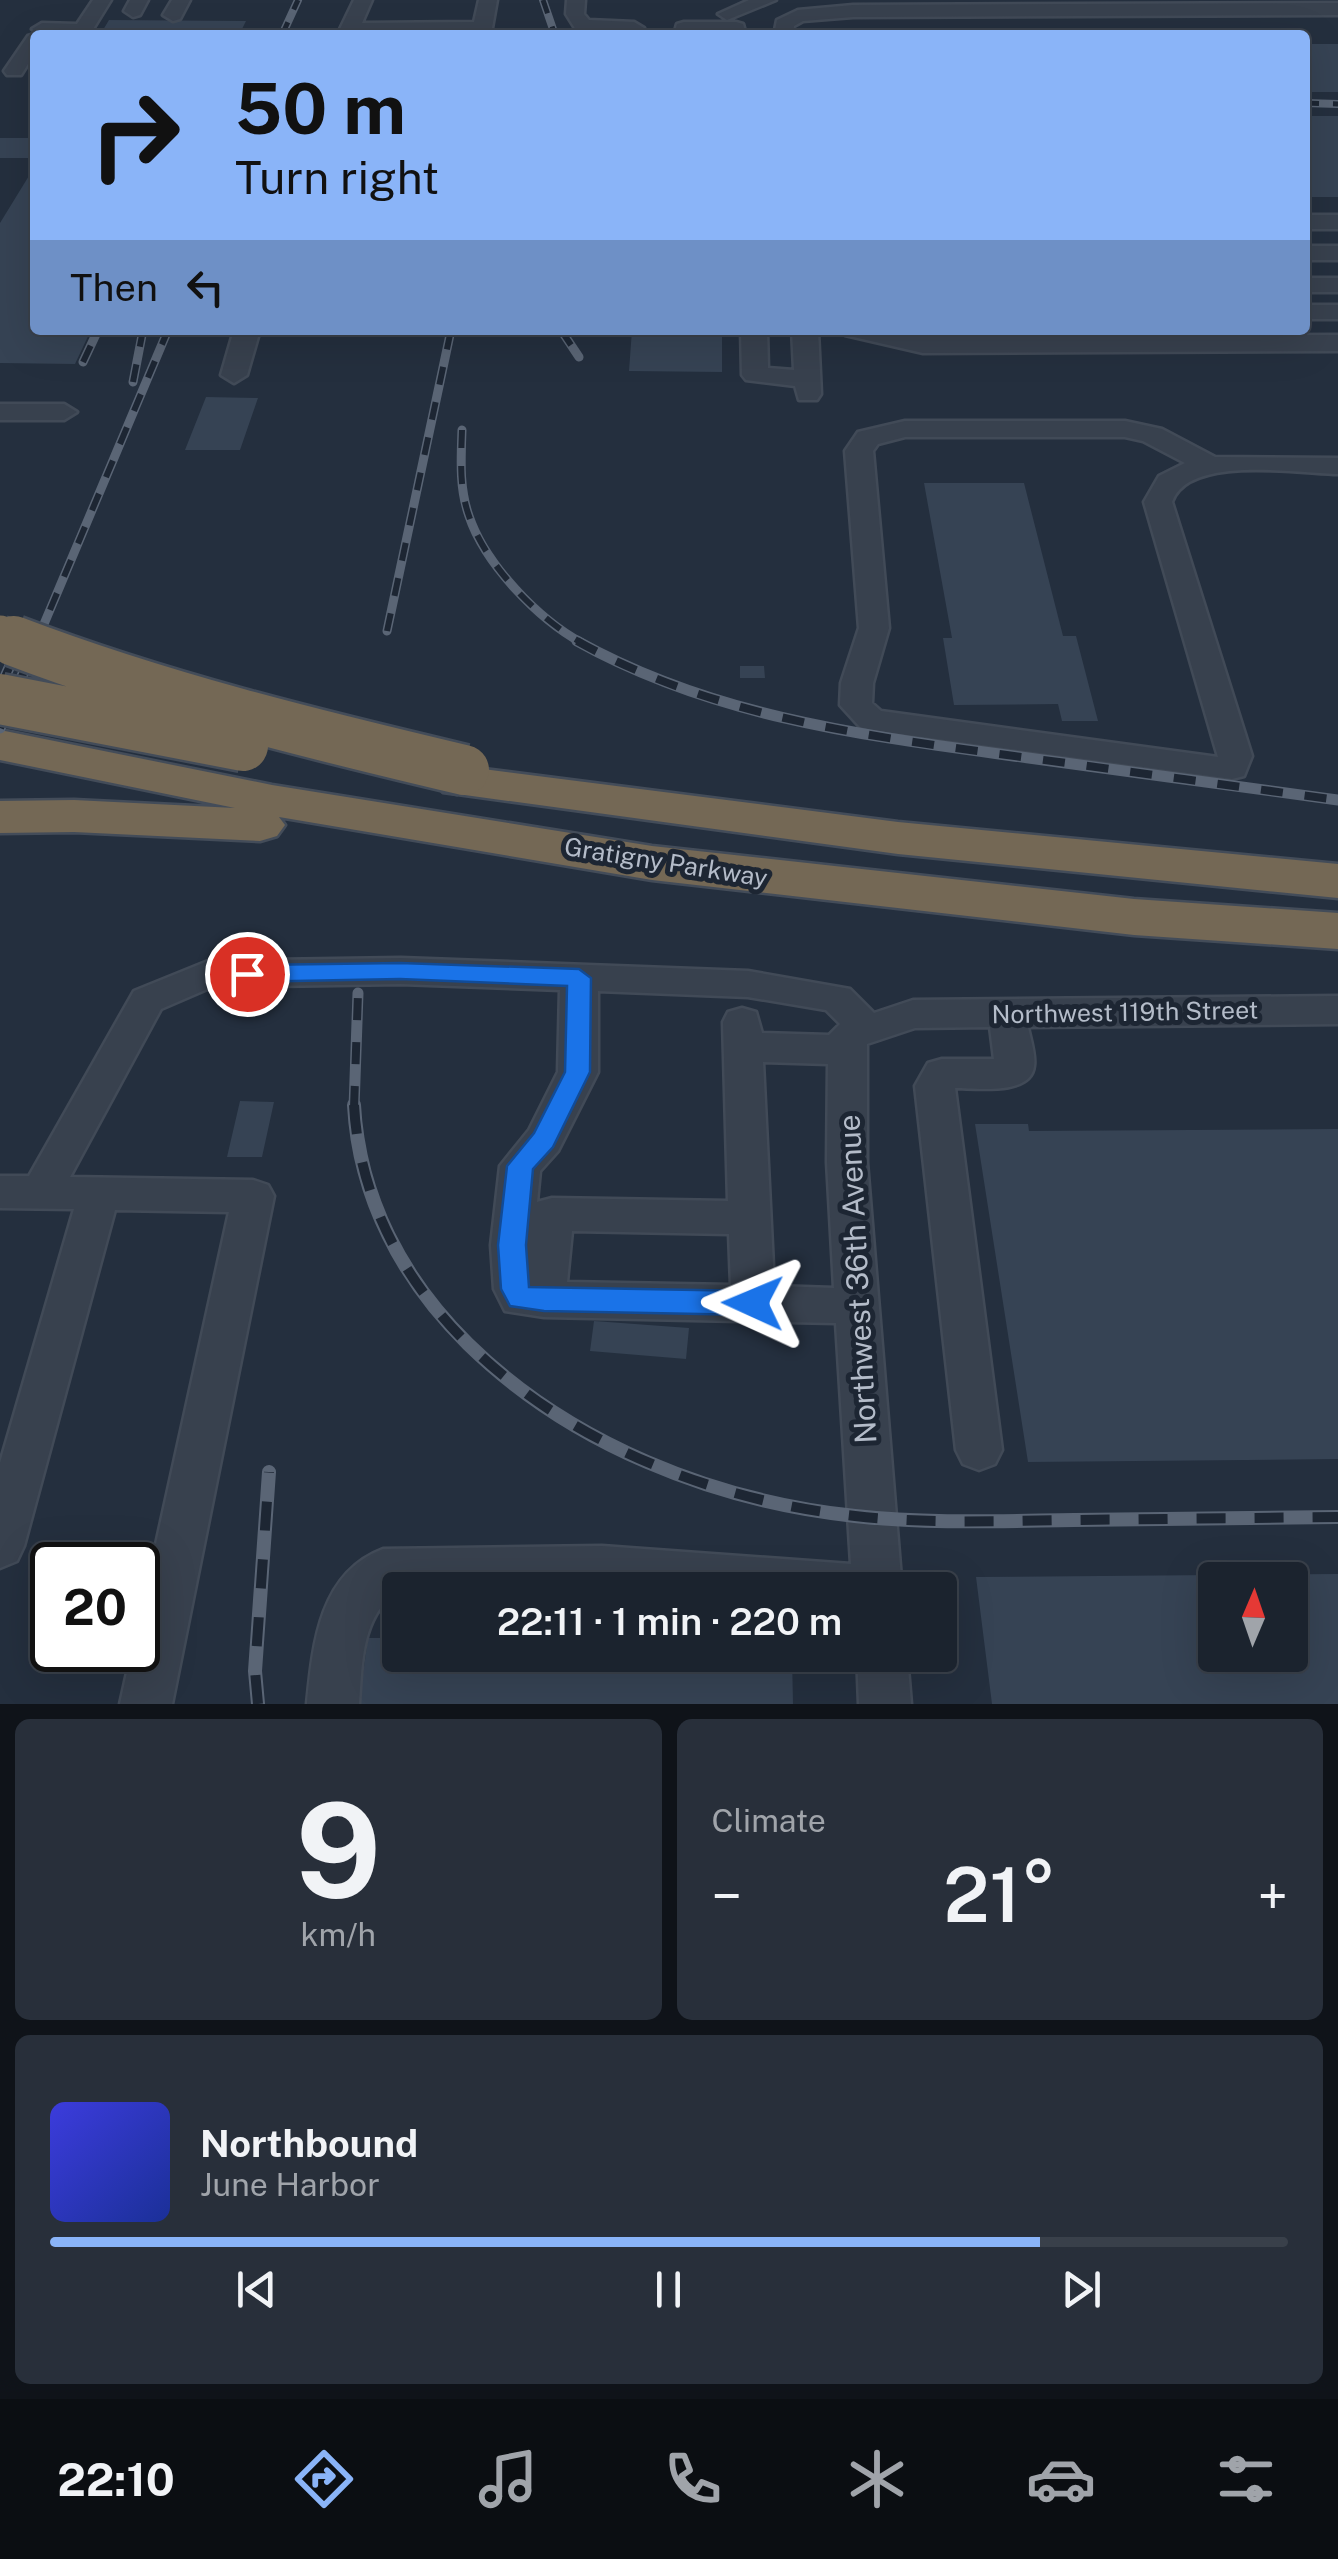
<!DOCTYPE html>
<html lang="en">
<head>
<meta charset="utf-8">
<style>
	:root { --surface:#1b232e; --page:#282f3a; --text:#f1f3f6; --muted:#a0a4aa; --line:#39404a; --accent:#8ab4f8 }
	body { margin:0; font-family:"Public Sans",sans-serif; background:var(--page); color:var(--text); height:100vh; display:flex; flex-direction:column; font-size:38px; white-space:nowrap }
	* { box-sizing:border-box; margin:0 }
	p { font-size:32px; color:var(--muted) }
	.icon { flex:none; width:55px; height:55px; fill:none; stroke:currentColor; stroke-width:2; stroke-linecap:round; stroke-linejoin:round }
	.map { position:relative; height:1704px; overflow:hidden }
	.drawer { display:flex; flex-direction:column; gap:15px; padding:15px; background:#0f1319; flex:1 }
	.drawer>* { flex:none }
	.hud { position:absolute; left:30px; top:30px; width:1280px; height:305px; border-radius:10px; box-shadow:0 10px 40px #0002,0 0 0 2px var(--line); background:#8ab4f8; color:#111; overflow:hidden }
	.needle { width:65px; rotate:2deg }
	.buttons { position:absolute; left:1198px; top:1562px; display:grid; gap:20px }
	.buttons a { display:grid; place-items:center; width:110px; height:110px; border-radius:10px; background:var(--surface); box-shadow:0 10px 40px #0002,0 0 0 2px var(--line); font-size:50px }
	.speed { position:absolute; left:30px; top:1542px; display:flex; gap:20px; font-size:50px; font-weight:700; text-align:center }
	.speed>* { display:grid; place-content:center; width:130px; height:130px; border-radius:50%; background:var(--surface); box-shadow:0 10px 40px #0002,0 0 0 2px var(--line); line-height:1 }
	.speed .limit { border:5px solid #111; border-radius:15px; background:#fff; color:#111 }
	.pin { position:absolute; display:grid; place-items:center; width:85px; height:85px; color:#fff; margin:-42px; border:5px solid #fff; border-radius:50%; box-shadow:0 2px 10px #0007 }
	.me { position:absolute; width:110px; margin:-55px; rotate:271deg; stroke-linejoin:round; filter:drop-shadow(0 0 8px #0008) }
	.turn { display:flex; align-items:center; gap:35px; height:210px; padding:0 40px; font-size:45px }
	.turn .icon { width:130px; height:130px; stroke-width:2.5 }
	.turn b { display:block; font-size:70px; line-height:85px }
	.then { display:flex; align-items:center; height:95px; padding:0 40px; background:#0003; gap:20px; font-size:38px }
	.big { font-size:75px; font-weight:600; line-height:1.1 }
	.drawer .tile { flex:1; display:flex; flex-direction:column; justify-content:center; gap:15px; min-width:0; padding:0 35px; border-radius:15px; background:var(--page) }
	.drawer .dial { align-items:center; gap:0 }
	.dial b { font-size:130px; line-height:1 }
	.song { display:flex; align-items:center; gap:30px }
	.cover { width:120px; height:120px; border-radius:15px; background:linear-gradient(135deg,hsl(240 70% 55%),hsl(230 70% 35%)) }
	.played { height:10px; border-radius:5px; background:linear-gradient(90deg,var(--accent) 80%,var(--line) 80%) }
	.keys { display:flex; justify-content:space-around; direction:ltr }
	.heat { display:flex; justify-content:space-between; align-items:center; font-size:55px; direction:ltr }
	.drawer .tiles { flex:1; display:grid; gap:15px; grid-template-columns:1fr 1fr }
	.tile:last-child { grid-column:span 2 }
	.trip { position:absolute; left:382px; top:1572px; width:575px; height:100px; border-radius:10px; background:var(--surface); box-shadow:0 10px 40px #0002,0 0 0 2px var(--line); font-weight:600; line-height:100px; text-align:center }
	.tab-bar { display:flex; height:160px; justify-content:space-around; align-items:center; background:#0b0e12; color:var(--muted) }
	.tab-bar .icon { width:70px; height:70px }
	.tab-bar .on { color:var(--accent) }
	.tab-bar b { font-size:45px; color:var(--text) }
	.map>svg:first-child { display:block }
</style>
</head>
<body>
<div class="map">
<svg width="1338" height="1704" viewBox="0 0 1338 1704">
	<rect width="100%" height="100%" fill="#242f3e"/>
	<path fill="#364354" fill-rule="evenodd" d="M109 20 246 21 239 35H100Z
		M1127 30H1188L1191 35H1130Z
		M1305 44H1338V92H1305Z
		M1305 116H1338V197H1305Z
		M0 138H35V158H0Z
		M35 166V330H91L75 364 0 363V223Z
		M632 330H722V372L629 371Z
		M206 397 258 398 240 450H185Z
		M924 483H1024L1063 636H1076L1098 721H1062L1058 704 954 705 943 638H952Z
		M740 666H764L765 678H740Z
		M240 1101 274 1102 262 1157H227Z
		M975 1124H1028L1029 1131 1338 1129V1459L1028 1462Z
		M594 1321 689 1328 686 1359 590 1351Z
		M1338 1574V1704H992L976 1577ZM1215 1580H1290V1655H1215Z
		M368 1638H400V1655H792L793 1704H359Z"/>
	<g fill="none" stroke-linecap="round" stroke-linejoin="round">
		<g stroke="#414a57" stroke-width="5">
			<path id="minor" d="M93 0H111L90 34 42 35 32 29 42 23 77 24Z
				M130 0H148L140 15 133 17 124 11Z
				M172 0H190L180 19 173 21 163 15Z
				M354 0H372L362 23 474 22 479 0H497L492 28 482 34 350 35 340 29Z
				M567 0H585L584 14 589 20 634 22 644 28 634 34 576 30 566 14Z
				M749 0H776L727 20 718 14Z
				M1338 3V15L853 17 803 21 794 26V35H774L777 20 798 10 853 5Z
				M684 22H736L743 24 746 35H674L677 24Z
				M35 34 38 35H35C35 53 31 60 21 75H7L4 71 28 36Z
				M1305 215H1338V229H1305Z
				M1305 246H1338V260H1305Z
				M1305 278H1338V292H1305Z
				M1305 305H1338V319H1305Z
				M234 330H260L247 375 234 383 221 375Z
				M741 330H767L768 368 794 370 792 330H818L821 394 817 400H799L795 386 746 380 742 375Z
				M841 330H889L923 337 1338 335V351L923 353 845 335Z
				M0 404H64L77 412 64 420H0Z
				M905 421H1125L1162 429 1215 457 1338 458V474C1297 473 1188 455 1172 502L1252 756 1244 776 1232 779 871 730 860 727 840 705 841 683 859 628 845 451 858 432ZM905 437H1125L1143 441 1185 463 1159 476 1144 502 1218 757 881 711 872 703 873 683 889 628 873 451 878 444Z
				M401 958 748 971 850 989 874 1013 913 1000 1338 996V1024L1028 1027C1030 1038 1036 1055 1034 1066 1031 1096 975 1088 955 1088L1002 1450 995 1464 979 1470 963 1464 956 1450 915 1086 928 1063 942 1059H994L990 1027 915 1028 867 1044V1162L902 1590H400C362 1613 362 1660 359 1704H307C313 1645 319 1573 383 1549L602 1546 851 1564 836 1323 544 1317 505 1311 494 1289 491 1245 500 1166 529 1130 558 1072 560 990 401 984 212 987 161 1009 70 1177 253 1180 268 1185 274 1196 172 1704H120L132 1650H138V1626L229 1212 115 1210 24 1546 17 1561 0 1568V1463L74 1209 0 1208V1176H29L134 991 208 961ZM598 991 748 997 826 1010 840 1024 829 1035 762 1033 756 1012 742 1008 728 1012 723 1022 728 1201 552 1198 537 1202 540 1171 558 1151 598 1072ZM763 1062 828 1064 827 1162 834 1288 774 1286ZM572 1231 729 1234 731 1285 567 1282Z
				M857 1655H907L911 1704H859Z"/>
		</g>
		<g stroke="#434c59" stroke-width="5">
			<path id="highway" d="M0 730 272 785 652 846 1134 899 1338 913V949L1134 935 652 880 279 817 285 825 277 836 260 841 74 832 0 833V801L74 800 235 808 0 760Z
				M460 766 898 822 1338 864V898L898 854 443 792 436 781 443 770Z"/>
		</g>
		<use href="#minor" fill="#38414e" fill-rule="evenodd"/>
		<use href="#highway" fill="#746855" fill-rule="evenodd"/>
		<g stroke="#5a6575" stroke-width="8">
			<path id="rail-far3" d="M543 0 555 35
				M282 35 298 0
				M1305 103 1338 104"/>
		</g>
		<g stroke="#5a6575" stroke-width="9">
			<path id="rail-far2" d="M561 330 579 357
				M83 362 98 330
				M133 382 143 330
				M462 430C461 459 459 488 469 516 485 564 538 619 582 643
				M387 631 451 330
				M19 643 26 628
				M36 643 168 330"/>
		</g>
		<g stroke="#5a6575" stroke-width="11">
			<path id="rail-far1" d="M577 641C708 714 852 734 999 754 1112 769 1225 785 1338 800
				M0 688 21 641
				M0 728 37 641
				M354 1108 358 993"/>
		</g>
		<g stroke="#5a6575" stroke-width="14">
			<path id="rail" d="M354 1105C359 1198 403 1280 468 1344 570 1444 714 1501 855 1516 927 1524 1001 1521 1074 1520 1162 1519 1250 1518 1338 1517
				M258 1704 255 1671 269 1472"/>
		</g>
		<use href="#rail-far3" stroke="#1d2633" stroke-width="5" stroke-dasharray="14" stroke-linecap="butt"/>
		<use href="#rail-far2" stroke="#1d2633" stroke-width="6" stroke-dasharray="18" stroke-linecap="butt"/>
		<use href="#rail-far1" stroke="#1d2633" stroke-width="8" stroke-dasharray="22" stroke-linecap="butt"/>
		<use href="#rail" stroke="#1d2633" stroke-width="10" stroke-dasharray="29" stroke-linecap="butt"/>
		<g stroke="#434c59" stroke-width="42" stroke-linecap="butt">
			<path id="highway-bridge-far1" d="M0 635 21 643"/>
		</g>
		<g stroke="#434c59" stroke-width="55" stroke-linecap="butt">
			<path id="highway-bridge" d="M14 641C161 697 312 734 464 770
				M0 699 243 746"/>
		</g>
		<use href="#highway-bridge-far1" stroke="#746855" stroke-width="39"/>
		<use href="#highway-bridge" stroke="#746855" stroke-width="50"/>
	</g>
	<path fill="#1a73e8" stroke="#114b97" stroke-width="2.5" d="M400 963 579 969 591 978 590 1072 553 1147 533 1169 526 1245 529 1287 753 1291 763 1295 767 1303 763 1311 753 1315 544 1311 510 1306 501 1289 498 1245 507 1166 534 1133 565 1072 567 986 400 979 247 982 235 974 247 965Z"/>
	<g text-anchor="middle" stroke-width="10" stroke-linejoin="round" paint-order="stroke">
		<g font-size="25" fill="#b4bcc9" stroke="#1d2633">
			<text transform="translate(666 862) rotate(9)" y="9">Gratigny Parkway</text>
			<text transform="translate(1125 1012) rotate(-1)" y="9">Northwest 119th Street</text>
		</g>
		<g font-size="30" fill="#b4bcc9" stroke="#1d2633">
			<text transform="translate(858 1279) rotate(-93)" y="10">Northwest 36th Avenue</text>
		</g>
	</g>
</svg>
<div class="buttons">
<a><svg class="needle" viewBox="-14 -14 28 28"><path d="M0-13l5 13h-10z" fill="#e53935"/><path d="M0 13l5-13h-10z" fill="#a0a4aa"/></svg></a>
</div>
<div class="speed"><div class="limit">20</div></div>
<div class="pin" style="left:247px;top:974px;background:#d93025"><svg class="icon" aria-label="arrive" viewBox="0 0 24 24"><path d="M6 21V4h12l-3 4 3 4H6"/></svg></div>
<svg class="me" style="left:753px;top:1303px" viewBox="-20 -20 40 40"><path d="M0-17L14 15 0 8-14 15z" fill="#1a73e8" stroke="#fff" stroke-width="4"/></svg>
<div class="trip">22:11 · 1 min · 220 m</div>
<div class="hud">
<div class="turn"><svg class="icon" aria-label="right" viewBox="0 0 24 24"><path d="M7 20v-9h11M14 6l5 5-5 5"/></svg><div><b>50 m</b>Turn right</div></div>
<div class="then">Then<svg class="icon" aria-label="left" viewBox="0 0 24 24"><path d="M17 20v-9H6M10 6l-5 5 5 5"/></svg></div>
</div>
</div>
<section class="drawer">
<div class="tiles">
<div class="tile dial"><b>9</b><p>km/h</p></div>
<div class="tile"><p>Climate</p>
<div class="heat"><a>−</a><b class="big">21°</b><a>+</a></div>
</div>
<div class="tile">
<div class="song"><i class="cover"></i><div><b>Northbound</b><p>June Harbor</p></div></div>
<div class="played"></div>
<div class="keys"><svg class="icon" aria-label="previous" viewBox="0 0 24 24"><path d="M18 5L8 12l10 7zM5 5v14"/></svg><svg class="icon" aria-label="pause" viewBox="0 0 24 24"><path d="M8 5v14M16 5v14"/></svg><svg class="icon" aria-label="next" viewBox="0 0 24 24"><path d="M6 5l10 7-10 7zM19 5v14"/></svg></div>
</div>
</div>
</section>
<nav class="tab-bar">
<b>22:10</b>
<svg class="icon on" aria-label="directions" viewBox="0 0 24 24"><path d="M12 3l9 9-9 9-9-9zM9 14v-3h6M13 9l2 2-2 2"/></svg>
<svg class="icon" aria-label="music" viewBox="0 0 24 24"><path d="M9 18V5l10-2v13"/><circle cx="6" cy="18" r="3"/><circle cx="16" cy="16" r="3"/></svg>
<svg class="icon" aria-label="phone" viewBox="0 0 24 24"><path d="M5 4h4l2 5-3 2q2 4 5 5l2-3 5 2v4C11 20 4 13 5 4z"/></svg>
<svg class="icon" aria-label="climate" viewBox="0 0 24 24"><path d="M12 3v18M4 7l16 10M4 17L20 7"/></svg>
<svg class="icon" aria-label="car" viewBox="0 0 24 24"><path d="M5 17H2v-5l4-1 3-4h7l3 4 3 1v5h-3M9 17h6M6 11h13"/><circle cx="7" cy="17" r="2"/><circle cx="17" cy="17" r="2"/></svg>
<svg class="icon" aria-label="filters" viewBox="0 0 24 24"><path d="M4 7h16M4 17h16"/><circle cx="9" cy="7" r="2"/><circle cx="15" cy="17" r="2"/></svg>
</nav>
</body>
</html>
